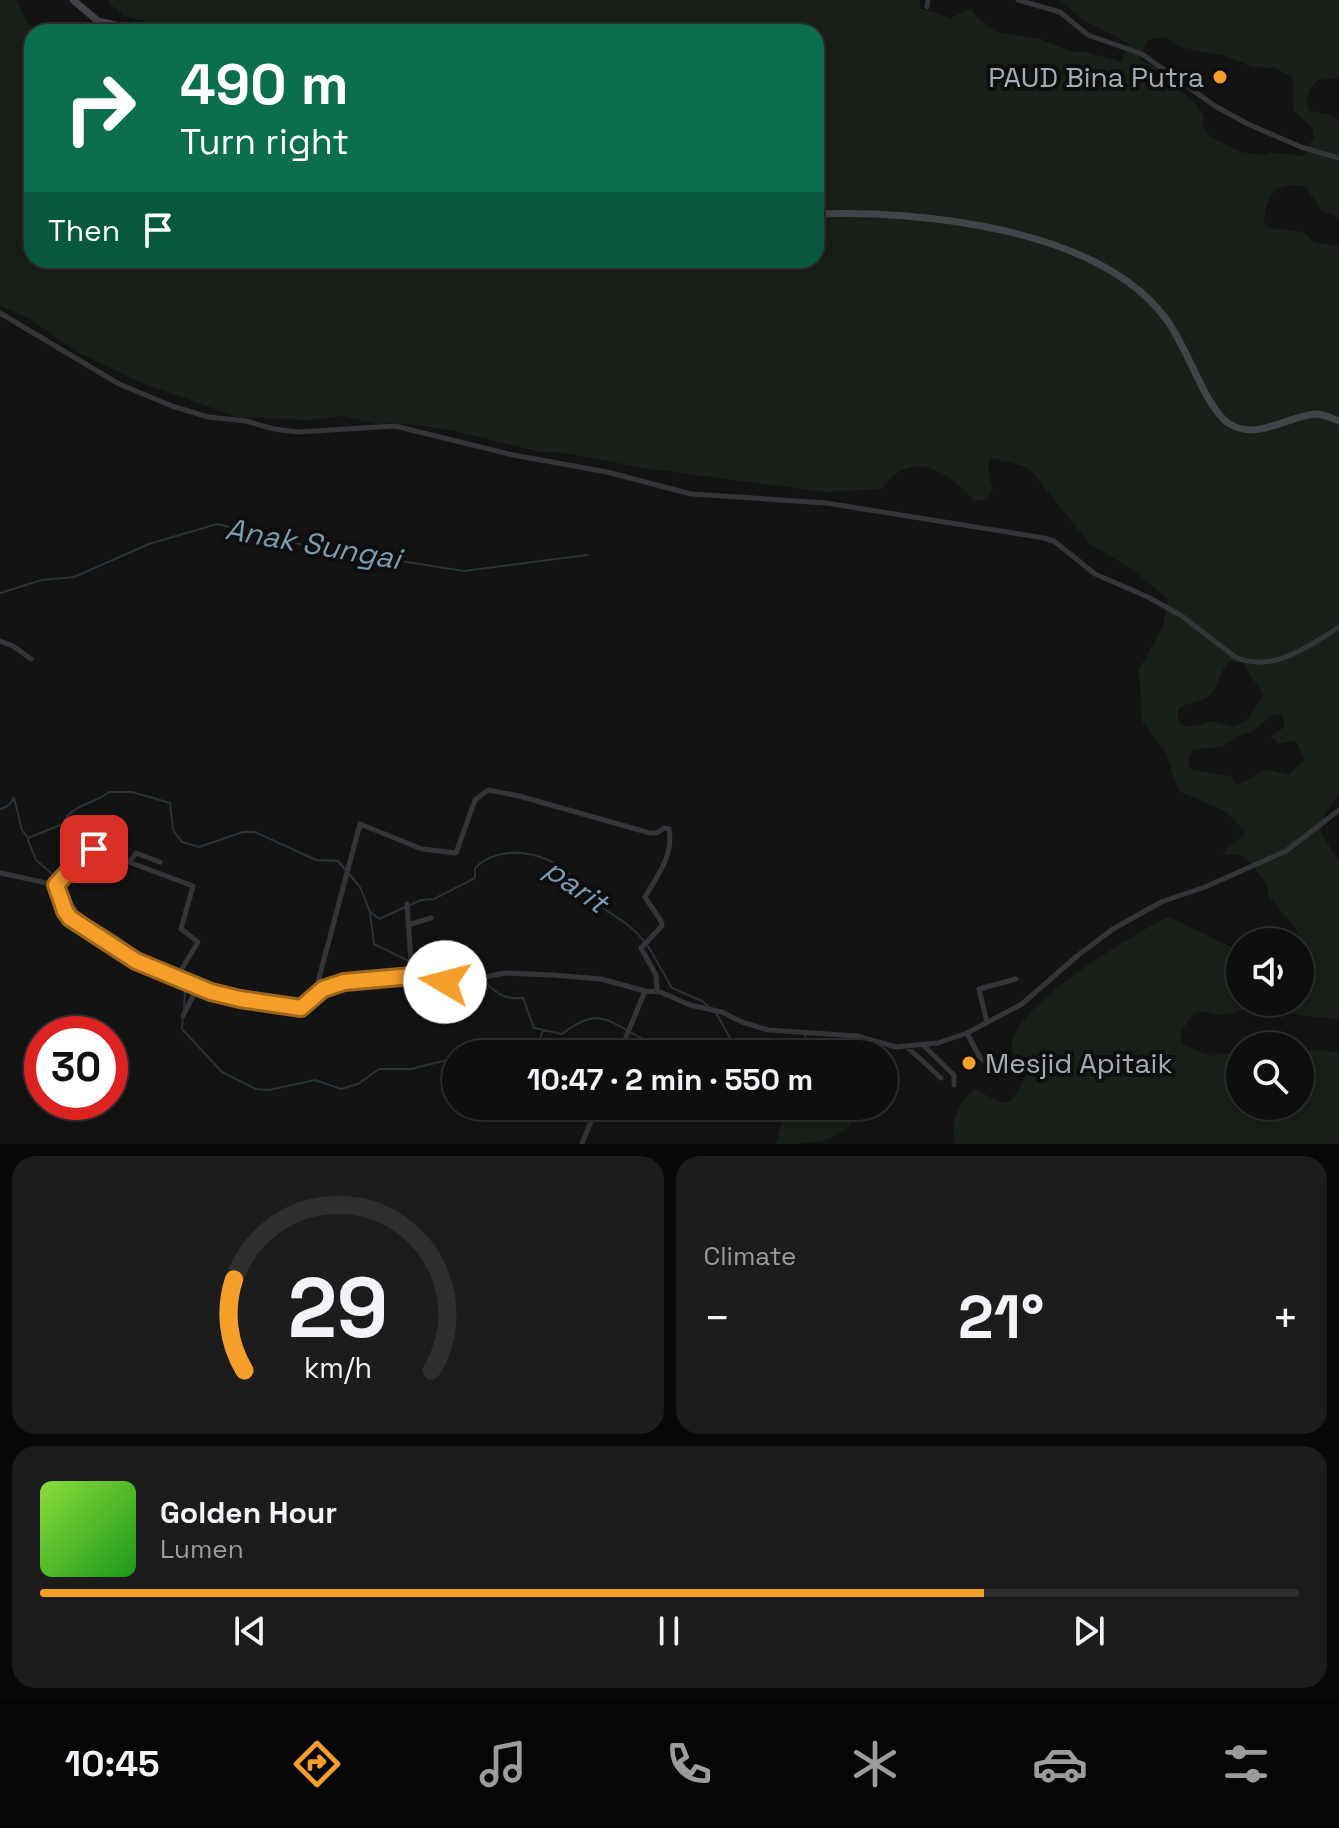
<!DOCTYPE html>
<html lang="en">
<head>
<meta charset="utf-8">
<style>
	:root { --surface:#0e0e0f; --page:#1c1c1d; --text:#f1f3f6; --muted:#9b9c9e; --line:#2e2e2f; --accent:#f59e2a }
	body { margin:0; font-family:"Space Grotesk",sans-serif; background:var(--page); color:var(--text); height:100vh; display:flex; flex-direction:column; font-size:30px; white-space:nowrap }
	* { box-sizing:border-box; margin:0 }
	p { font-size:26px; color:var(--muted) }
	.icon { flex:none; width:44px; height:44px; fill:none; stroke:currentColor; stroke-width:2; stroke-linecap:round; stroke-linejoin:round }
	.map { position:relative; height:1144px; overflow:hidden }
	.sheet { display:flex; flex-direction:column; gap:12px; padding:12px; background:#080808; flex:1 }
	.sheet>* { flex:none }
	.hud { position:absolute; left:24px; top:24px; width:800px; height:244px; border-radius:24px; box-shadow:0 4px 20px #0003,0 0 0 2px var(--line); background:#0b6e4f; color:#fff; overflow:hidden }
	.fabs { position:absolute; left:1226px; top:928px; display:grid; gap:16px }
	.fabs a { display:grid; place-items:center; width:88px; height:88px; border-radius:50%; background:var(--surface); box-shadow:0 4px 20px #0003,0 0 0 2px var(--line); font-size:40px }
	.speed { position:absolute; left:24px; top:1016px; display:flex; gap:16px; font-size:40px; font-weight:700; text-align:center }
	.speed>* { display:grid; place-content:center; width:104px; height:104px; border-radius:50%; background:var(--surface); box-shadow:0 4px 20px #0003,0 0 0 2px var(--line); line-height:1 }
	.speed .limit { border:12px solid #d22; background:#fff; color:#111 }
	.pin { position:absolute; display:grid; place-items:center; width:68px; height:68px; color:#fff; margin:-34px; border-radius:16px; box-shadow:0 4px 12px #0006 }
	.me { position:absolute; width:88px; margin:-44px; rotate:278deg; stroke-linejoin:round; filter:drop-shadow(0 0 6px #0008) }
	.turn { display:flex; align-items:center; gap:28px; height:168px; padding:0 24px; font-size:36px }
	.turn .icon { width:104px; height:104px; stroke-width:2.5 }
	.turn b { display:block; font-size:56px; line-height:68px }
	.then { display:flex; align-items:center; height:76px; padding:0 24px; background:#0003; gap:16px; font-size:30px }
	.big { font-size:60px; font-weight:700; line-height:1.1 }
	.sheet .widget { flex:1; display:flex; flex-direction:column; justify-content:center; gap:12px; min-width:0; padding:0 28px; border-radius:24px; background:var(--page) }
	.sheet .dial { align-items:center; gap:0 }
	.dial svg { height:208px; overflow:visible; fill:none; stroke:var(--line); stroke-width:7; stroke-linecap:round; text-anchor:middle }
	.dial text { fill:var(--text); stroke:none }
	.song { display:flex; align-items:center; gap:24px }
	.cover { width:96px; height:96px; border-radius:12px; background:linear-gradient(135deg,hsl(90 70% 55%),hsl(120 70% 35%)) }
	.played { height:8px; border-radius:4px; background:linear-gradient(90deg,var(--accent) 75%,var(--line) 75%) }
	.keys { display:flex; justify-content:space-around; direction:ltr }
	.heat { display:flex; justify-content:space-between; align-items:center; font-size:44px; direction:ltr }
	.sheet .tiles { flex:1; display:grid; gap:12px; grid-template-columns:1fr 1fr }
	.widget:last-child { grid-column:span 2 }
	.trip { position:absolute; left:442px; top:1040px; width:456px; height:80px; border-radius:40px; background:var(--surface); box-shadow:0 4px 20px #0003,0 0 0 2px var(--line); font-weight:700; line-height:80px; text-align:center }
	.tabs { display:flex; height:128px; justify-content:space-around; align-items:center; background:#060606; color:var(--muted) }
	.tabs .icon { width:56px; height:56px }
	.tabs .on { color:var(--accent) }
	.tabs b { font-size:36px; color:var(--text) }
	.map>svg:first-child { display:block }
</style>
</head>
<body>
<div class="map">
<svg width="1339" height="1144" viewBox="0 0 1339 1144">
	<rect width="100%" height="100%" fill="#131314"/>
	<path fill="#191f19" fill-rule="evenodd" d="M0 0H17L27 22 42 32H32V260H492L499 265 515 260H816V32H177L124 16 116 8 111 6 108 0H920V8L951 18 971 8 977 17 996 32 1040 39 1072 52H1084L1122 62 1128 43 1083 20 1059 0H1339V78L1318 80C1308 89 1304 100 1310 111L1327 114 1339 120V218L1321 210 1306 187C1276 179 1266 195 1264 223L1269 228 1303 232 1315 243 1339 246V797C1327 804 1322 821 1321 834 1329 842 1330 852 1339 858V1020C1325 1015 1309 1019 1295 1014 1289 1012 1284 1006 1279 1004 1252 998 1230 1025 1205 1011L1194 1013 1181 1032 1182 1044 1211 1056 1221 1053 1240 1055V1106H1300V1049L1339 1052V1144H955C950 1120 957 1106 974 1089L1002 1103 1012 1100 1027 1074C1021 1066 1012 1058 1012 1048 1009 1007 1134 934 1168 917L1240 951V1002H1300V965L1304 951 1296 929 1268 895V885L1245 857 1234 854 1223 855C1229 844 1238 842 1245 832L1225 811 1181 792 1175 782 1167 754 1142 721 1139 669 1162 629 1168 599 1130 568 1090 544 1032 472 1023 466 991 458 988 469 993 490 986 499 975 501C948 471 910 447 882 489L825 492 643 468 564 453 541 452 446 429 388 422 383 426 344 416 309 420 238 417 139 382 77 352 27 317 0 306ZM1166 37 1179 47 1226 56 1253 67 1275 68 1292 77 1294 111 1312 127 1314 137 1303 156 1269 152 1265 155 1241 152 1210 136 1203 126 1204 116 1192 99 1176 88 1156 67 1140 60 1147 40ZM1230 661 1244 663C1248 676 1258 683 1263 696L1249 718 1234 727 1211 721C1198 727 1172 734 1179 708 1189 701 1201 704 1210 695 1221 685 1219 670 1230 661ZM1274 714 1283 716 1284 727 1271 737 1279 744 1295 740 1305 760 1288 775 1266 769 1238 785 1230 776 1192 770C1187 764 1188 756 1193 750L1224 746 1238 736 1251 732Z
		M793 1106H825L852 1123C835 1144 805 1144 775 1144L786 1110Z"/>
	<g fill="none" stroke-linecap="round" stroke-linejoin="round">
		<path stroke="#293338" stroke-width="2" d="M0 593 42 580 74 577 149 544 217 524 312 547 464 571 587 555
			M0 809 8 806 14 798 22 830 28 838 63 824C69 805 95 804 109 792H132L170 803 173 830 182 842 199 847 243 832H255L316 860 338 861 360 887 370 912 374 944 411 962 425 965 436 962 444 965 449 975 465 979
			M28 840 36 860 59 880 77 910 88 920 115 935 145 958 176 973
			M372 913 379 919 421 900 434 899 475 878V868C499 844 541 851 566 871 577 881 585 893 596 903 613 916 630 923 644 941
			M648 946 672 988 702 1001 708 1006
			M182 974 186 975 184 1009
			M483 980C496 993 504 1000 523 998L534 1028 562 1034C594 1010 603 1016 635 1035 646 1042 660 1040 670 1049 695 1047 716 1045 740 1054
			M716 1013 738 1052
			M183 1016 182 1029 222 1072 256 1089 269 1090 315 1080 341 1089 358 1084 379 1069H411L456 1058
			M474 1054 495 1049 512 1054
			M535 1054 543 1030
			M759 1054 773 1051 793 1054
			M801 1054 808 1048 805 1035"/>
		<path stroke="#343539" stroke-width="5" d="M1018 0 1060 12 1088 35 1142 54 1215 106 1248 124 1301 147 1339 158
			M927 7 928 0
			M0 313 119 384 172 406 208 417 246 421 274 429 298 432 395 426 513 455 607 472 691 494 826 503 1044 538 1054 541 1095 574 1148 597 1182 616 1235 657C1272 674 1309 646 1339 627
			M0 641 13 646 31 659
			M130 861 136 853 160 862
			M0 873 56 885 65 911 70 918 136 961 211 992 240 999 301 1008 323 989 355 980 412 976 431 981H465L505 973 553 975 601 979 645 991 660 992 690 1005 722 1012 742 1022 768 1030 857 1036 896 1047 938 1043 967 1033 1022 1004 1077 956 1113 929 1161 902 1205 887 1286 851 1339 810
			M56 885 87 851 94 849 193 886 181 929 198 942 177 977
			M407 904 412 976
			M408 925 431 918
			M315 993 360 824 422 849 456 853 475 800 488 790 519 796 650 833H657L664 828 669 829C674 855 657 876 645 897L661 921 662 926 641 948 656 975 657 991
			M183 1016 198 986
			M987 1022 979 989 1016 979
			M967 1033 979 1056 987 1064
			M924 1046 954 1075V1085
			M908 1048 941 1078
			M619 1054 645 991
			M582 1144 597 1106"/>
		<path stroke="#42444a" stroke-width="7" d="M73 0 98 21 145 32
			M816 214C921 210 1099 228 1166 319 1186 344 1205 407 1228 423 1256 442 1287 416 1316 414 1324 414 1332 418 1339 421"/>
	</g>
	<g fill="none" stroke-linecap="round" stroke-linejoin="round">
		<g stroke="#9f671b" stroke-width="20">
			<path id="route" d="M94 849 87 851 56 885 65 911 70 918 136 961 211 992 240 999 301 1008 323 989 344 982 412 976 425 980 445 982"/>
		</g>
		<use href="#route" stroke="#f59e2a" stroke-width="14"/>
	</g>
	<g fill="#f59e2a" stroke="#0e0e0f" stroke-width="3">
		<circle cx="1220" cy="77" r="8"/>
		<circle cx="969" cy="1063" r="8"/>
	</g>
	<g text-anchor="middle" stroke-width="8" stroke-linejoin="round" paint-order="stroke">
		<g font-size="28" fill="#a4abb5" stroke="#0e0e0f" text-anchor="end">
			<text x="1204" y="87">PAUD Bina Putra</text>
			<text x="985" y="1073" text-anchor="start">Mesjid Apitaik</text>
		</g>
		<g font-size="30" font-style="italic" fill="#7a9db1" stroke="#0e0e0f">
			<text transform="translate(313 544) rotate(10)" y="10">Anak Sungai</text>
			<text transform="translate(576 886) rotate(36)" y="10">parit</text>
		</g>
	</g>
</svg>
<div class="fabs">
<a><svg class="icon" aria-label="sound" viewBox="0 0 24 24"><path d="M4 9h4l5-4v14l-5-4H4zM17 9q2 3 0 6"/></svg></a>
<a><svg class="icon" aria-label="search" viewBox="0 0 24 24"><circle cx="10" cy="10" r="6"/><path d="M15 15l6 6"/></svg></a>
</div>
<div class="speed"><div class="limit">30</div></div>
<div class="pin" style="left:94px;top:849px;background:#d93025"><svg class="icon" aria-label="arrive" viewBox="0 0 24 24"><path d="M6 21V4h12l-3 4 3 4H6"/></svg></div>
<svg class="me" style="left:445px;top:982px" viewBox="-20 -20 40 40"><circle r="19" fill="#fff"/><path d="M0-13L10 11 0 6-10 11z" fill="#f59e2a"/></svg>
<div class="trip">10:47 · 2 min · 550 m</div>
<div class="hud">
<div class="turn"><svg class="icon" aria-label="right" viewBox="0 0 24 24"><path d="M7 20v-9h11M14 6l5 5-5 5"/></svg><div><b>490 m</b>Turn right</div></div>
<div class="then">Then<svg class="icon" aria-label="arrive" viewBox="0 0 24 24"><path d="M6 21V4h12l-3 4 3 4H6"/></svg></div>
</div>
</div>
<section class="sheet">
<div class="tiles">
<div class="widget dial"><svg viewBox="0 0 100 80">
<path d="M14 69A42 42 0 1 1 86 69"/>
<path d="M14 69A42 42 0 0 1 10 34" stroke="#f59e2a"/>
<text x="50" y="56" font-size="32" font-weight="700">29</text>
<text x="50" y="72" font-size="11">km/h</text>
</svg></div>
<div class="widget"><p>Climate</p>
<div class="heat"><a>−</a><b class="big">21°</b><a>+</a></div>
</div>
<div class="widget">
<div class="song"><i class="cover"></i><div><b>Golden Hour</b><p>Lumen</p></div></div>
<div class="played"></div>
<div class="keys"><svg class="icon" aria-label="previous" viewBox="0 0 24 24"><path d="M18 5L8 12l10 7zM5 5v14"/></svg><svg class="icon" aria-label="pause" viewBox="0 0 24 24"><path d="M8 5v14M16 5v14"/></svg><svg class="icon" aria-label="next" viewBox="0 0 24 24"><path d="M6 5l10 7-10 7zM19 5v14"/></svg></div>
</div>
</div>
</section>
<nav class="tabs">
<b>10:45</b>
<svg class="icon on" aria-label="directions" viewBox="0 0 24 24"><path d="M12 3l9 9-9 9-9-9zM9 14v-3h6M13 9l2 2-2 2"/></svg>
<svg class="icon" aria-label="music" viewBox="0 0 24 24"><path d="M9 18V5l10-2v13"/><circle cx="6" cy="18" r="3"/><circle cx="16" cy="16" r="3"/></svg>
<svg class="icon" aria-label="phone" viewBox="0 0 24 24"><path d="M5 4h4l2 5-3 2q2 4 5 5l2-3 5 2v4C11 20 4 13 5 4z"/></svg>
<svg class="icon" aria-label="climate" viewBox="0 0 24 24"><path d="M12 3v18M4 7l16 10M4 17L20 7"/></svg>
<svg class="icon" aria-label="car" viewBox="0 0 24 24"><path d="M5 17H2v-5l4-1 3-4h7l3 4 3 1v5h-3M9 17h6M6 11h13"/><circle cx="7" cy="17" r="2"/><circle cx="17" cy="17" r="2"/></svg>
<svg class="icon" aria-label="filters" viewBox="0 0 24 24"><path d="M4 7h16M4 17h16"/><circle cx="9" cy="7" r="2"/><circle cx="15" cy="17" r="2"/></svg>
</nav>
</body>
</html>
